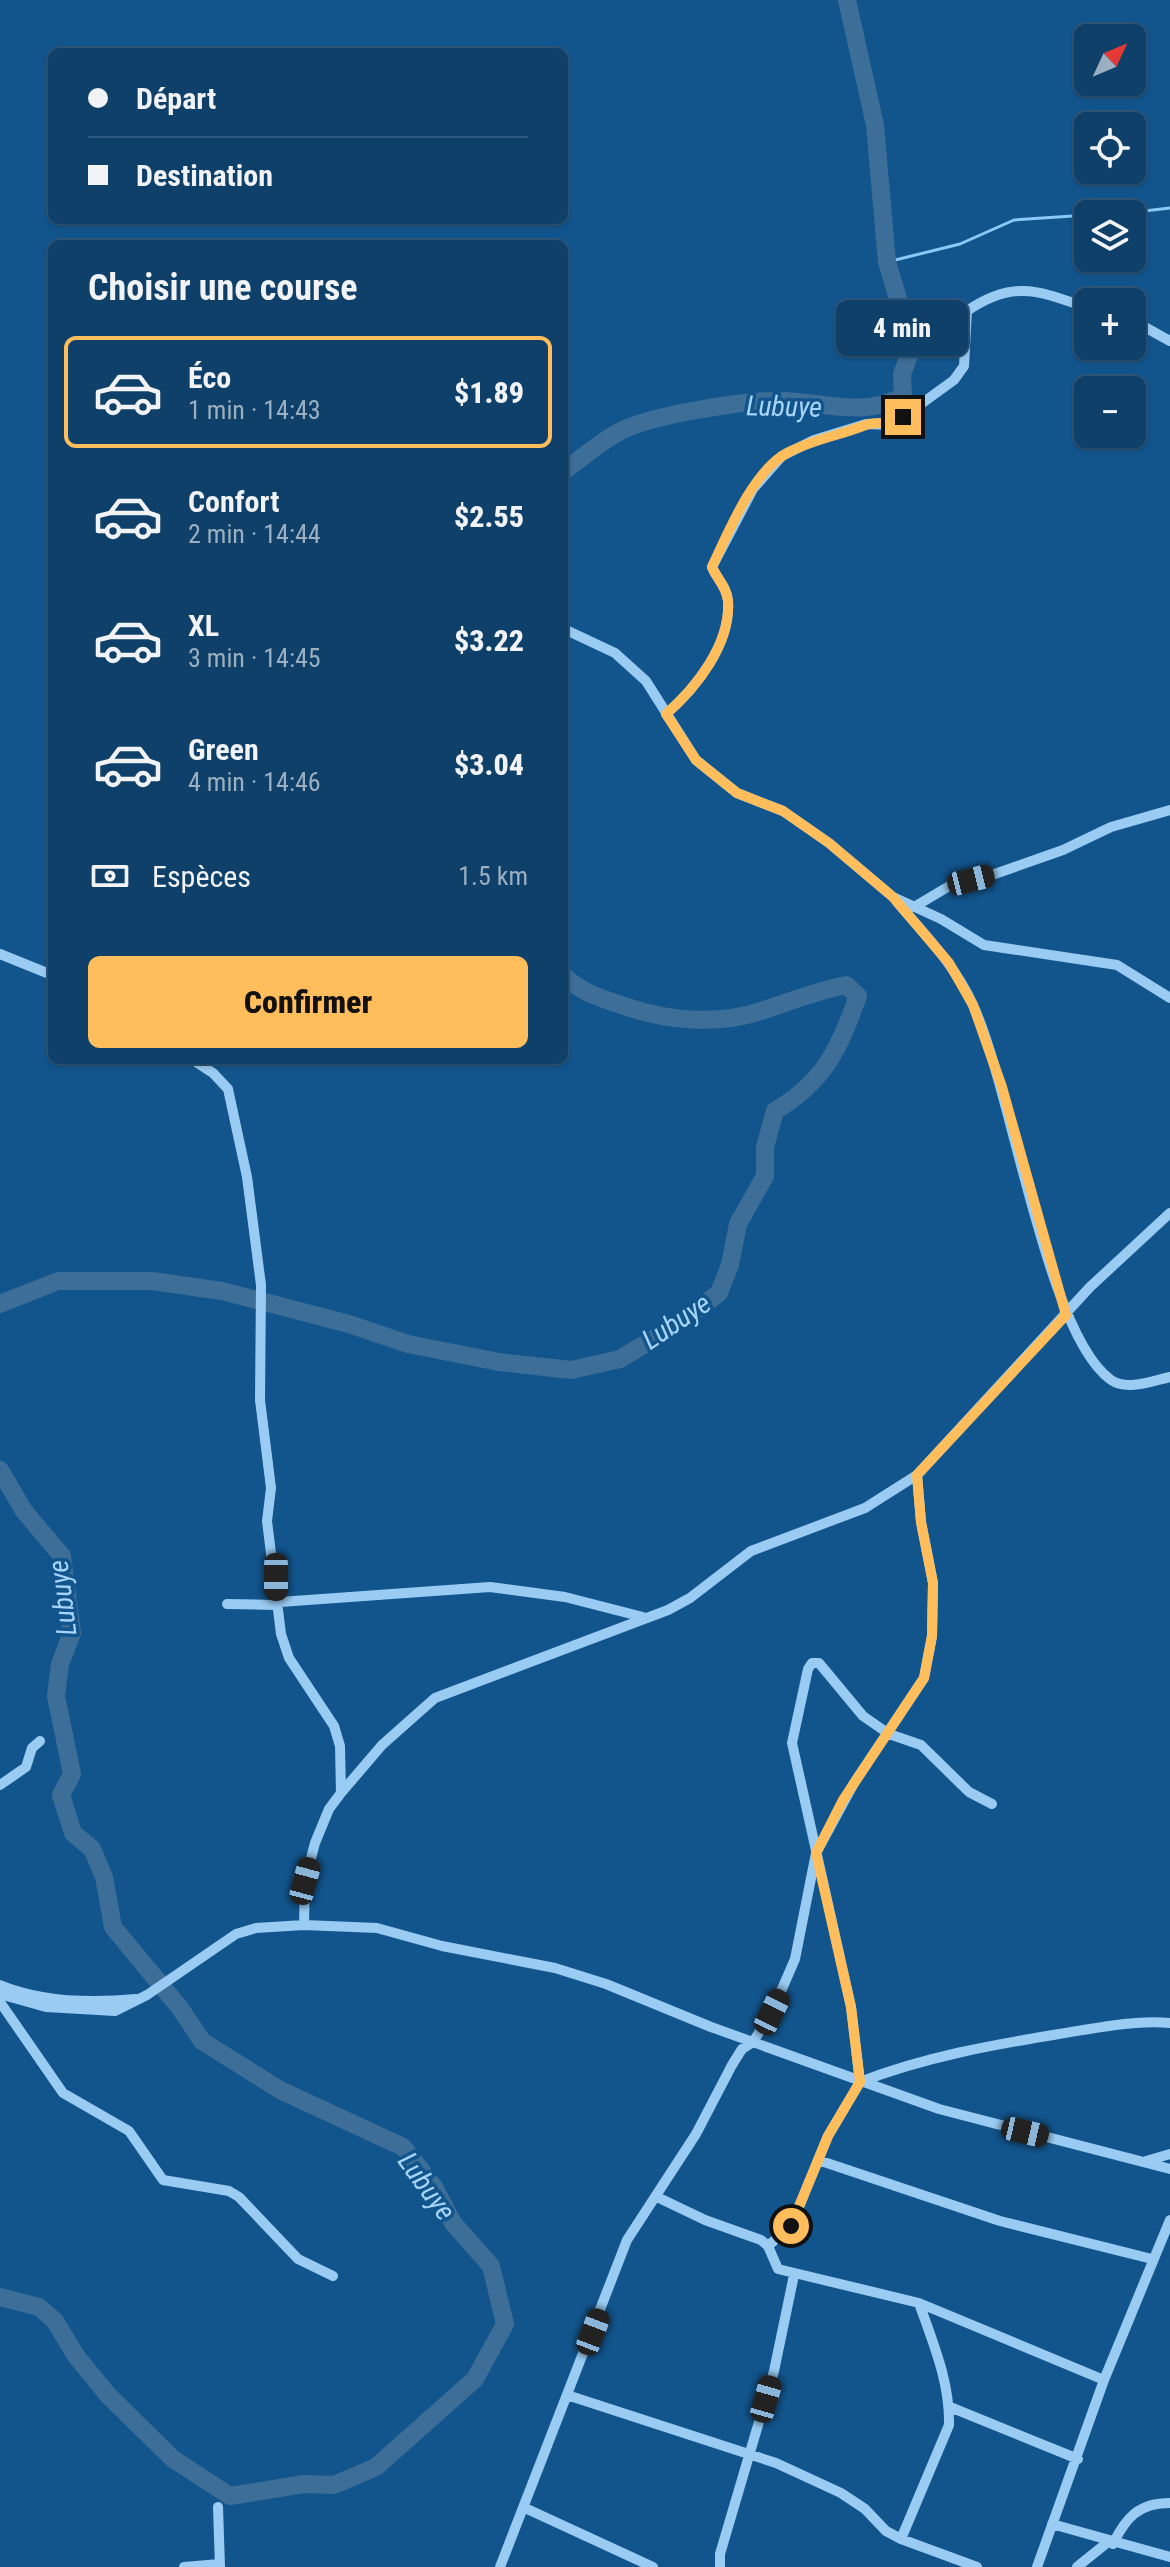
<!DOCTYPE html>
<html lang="fr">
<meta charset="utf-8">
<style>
body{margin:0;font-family:"Roboto Condensed",sans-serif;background:#1c4b72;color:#f1f3f6;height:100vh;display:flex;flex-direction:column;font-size:30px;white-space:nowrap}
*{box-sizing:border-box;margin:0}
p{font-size:26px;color:#9bafc1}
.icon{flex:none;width:44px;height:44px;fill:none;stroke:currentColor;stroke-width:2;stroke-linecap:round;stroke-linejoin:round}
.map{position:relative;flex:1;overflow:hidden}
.sheet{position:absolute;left:48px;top:240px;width:520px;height:824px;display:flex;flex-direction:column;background:#0e406a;border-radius:12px;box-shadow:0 2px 6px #0004,0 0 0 2px #2e597e}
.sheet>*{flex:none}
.hud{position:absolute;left:48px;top:48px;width:520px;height:176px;border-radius:12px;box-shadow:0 2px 6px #0004,0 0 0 2px #2e597e;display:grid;align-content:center;height:176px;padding:0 40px;background:#0e406a}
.needle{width:52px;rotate:46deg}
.buttons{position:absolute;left:1074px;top:24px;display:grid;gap:16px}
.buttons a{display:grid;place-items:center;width:72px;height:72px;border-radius:12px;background:#0e406a;box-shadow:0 2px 6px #0004,0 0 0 2px #2e597e;font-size:40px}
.end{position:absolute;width:36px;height:36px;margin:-18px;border:10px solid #ffbe5b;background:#111;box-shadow:0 0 0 4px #111}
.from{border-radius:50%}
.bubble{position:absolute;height:56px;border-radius:12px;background:#0e406a;box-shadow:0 2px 6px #0004,0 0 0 2px #2e597e;font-size:26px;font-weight:800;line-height:56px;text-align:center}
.car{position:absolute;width:24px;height:48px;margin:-24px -12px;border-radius:10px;box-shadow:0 0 6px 2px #0007;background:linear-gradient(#222 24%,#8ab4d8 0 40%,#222 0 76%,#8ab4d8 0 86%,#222 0)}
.hud b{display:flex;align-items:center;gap:28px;height:76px;font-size:30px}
.hud b+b{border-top:2px solid #2e597e}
.hud i{width:20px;height:20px;background:#f1f3f6}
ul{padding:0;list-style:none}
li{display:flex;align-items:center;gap:24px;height:112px;margin:0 16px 12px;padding:0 24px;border:4px solid transparent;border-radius:12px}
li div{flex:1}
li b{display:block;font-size:30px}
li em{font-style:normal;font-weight:800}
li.on{border-color:#ffbe5b}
li>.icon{width:72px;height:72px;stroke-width:1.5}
h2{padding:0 40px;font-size:36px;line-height:96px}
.pay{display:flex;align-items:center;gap:20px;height:88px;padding:0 40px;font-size:30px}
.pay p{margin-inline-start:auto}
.primary-button{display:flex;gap:16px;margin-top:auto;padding:16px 40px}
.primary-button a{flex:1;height:92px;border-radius:12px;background:#ffbe5b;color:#111;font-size:32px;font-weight:800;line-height:92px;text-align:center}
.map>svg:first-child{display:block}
</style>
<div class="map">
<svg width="1170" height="2567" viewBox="0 0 1170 2567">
<rect width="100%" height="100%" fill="#12558d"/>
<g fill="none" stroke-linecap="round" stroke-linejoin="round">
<!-- stream -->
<path stroke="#8cc8f5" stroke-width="3" d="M1118,214L1170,208
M887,262L960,244L1014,220L1088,215"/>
<!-- river -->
<path stroke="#3d6e97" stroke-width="18" d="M564,471C582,458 600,442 619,432C649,415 747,400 782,401C824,402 864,418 903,396L902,374L910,353L905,322L887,262L875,125L847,0
M0,1304L58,1281H152L222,1291L349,1324L408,1344L499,1362L571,1370L620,1359L675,1326L719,1293L730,1265L738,1224L765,1176V1147L775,1111C825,1081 839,1049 858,996L846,985C816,991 792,1001 764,1010C718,1026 668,1021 624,1006C601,998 582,993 564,976
M0,1470L24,1511L62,1556L72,1633L60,1664L56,1696L72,1774L61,1795L73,1833L92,1849L104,1877L113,1927L180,2008L202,2041L280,2090L403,2147L434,2187L453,2223L491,2266L505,2324L475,2379L376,2467L334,2485L304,2484L230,2496L173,2459L108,2395L76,2356L55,2321L39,2307L0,2297"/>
<!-- minor -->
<path stroke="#9acbf2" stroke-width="10" d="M1132,320L1170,341
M564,629L615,653L646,681L696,760L737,793L783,811L829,843L893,897L941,919L984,945L1117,965L1170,998
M666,714C696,688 731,644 728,601C727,587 717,579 712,567L753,489L782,456L814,440L866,424L892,425L954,380L964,366L967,311C1014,279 1039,291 1088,308
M897,902C925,935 955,965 973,1005C1012,1089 1046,1334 1111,1380C1127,1391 1152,1381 1170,1377
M914,907L951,885L992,875L1063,850L1111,827L1170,810
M0,954L52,975
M193,1060L213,1073L228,1089L247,1177L261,1285L260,1400L271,1488L267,1521L281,1634L289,1658L334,1726L340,1746L341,1793L329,1809L315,1843L305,1881L304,1925
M227,1604L275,1605L280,1602L490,1587L565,1597L643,1617
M0,1785L26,1767L32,1748L40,1741
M341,1793L382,1745L435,1698L668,1610L690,1598L751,1551L865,1508L917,1475L1090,1287L1170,1213
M992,1804L969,1792L921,1745L889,1734L863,1716L819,1663H812L808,1669L792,1743L851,2007L860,2082C924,2057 992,2045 1059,2034C1097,2028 1132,2020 1170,2023
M0,1985C41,2002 92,2003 136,1999
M0,1994L46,2007L115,2011L147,1995L236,1934L256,1928L304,1925L377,1928L442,1946L555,1968L606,1984L711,2027L939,2109L1170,2169
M0,2002L63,2093L129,2131L163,2180L229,2191L239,2197L298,2259L333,2276
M818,2160L1000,2221L1152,2259
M1146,2161L1170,2154
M657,2197L705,2220L761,2240L768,2246L778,2269L919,2303L1104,2380
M768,2246L791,2226L828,2136L860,2082
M567,2395L776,2463L841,2493L865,2509L886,2531L901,2539L977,2567
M950,2407L1078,2459
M218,2507L220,2567
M525,2508L653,2567
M1052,2524L1170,2557
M901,2539L949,2425C950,2382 933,2343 919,2303
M1113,2544C1126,2517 1139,2503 1170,2503
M184,2567L220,2564
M500,2567L627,2240L696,2134L732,2065L742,2049L753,2042L772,2012L795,1959L816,1853L854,1783L924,1678L932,1636L933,1583L921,1522L917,1475
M720,2567V2554L774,2371L794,2275
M1037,2567L1104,2380L1170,2220
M1077,2567L1108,2542"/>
</g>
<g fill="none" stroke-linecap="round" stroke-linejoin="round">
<!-- route -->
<path stroke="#ffbe5b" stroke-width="10" d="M791,2226L828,2136L860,2082L851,2007L816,1853L843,1800L924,1678L932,1636L933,1583L921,1522L917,1475L1066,1315L1002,1087L973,1005L949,963L893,897L829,843L783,811L737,793L696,760L666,714C696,688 731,644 728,601C727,587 717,579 712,567C728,533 753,471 787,453C811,440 837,436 863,426C878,419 889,428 903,417"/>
</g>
<g text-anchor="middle" stroke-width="7" stroke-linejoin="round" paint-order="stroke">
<!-- water labels -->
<g font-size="28" font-style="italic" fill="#a6d5f9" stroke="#12558d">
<text transform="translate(784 406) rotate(1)" y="10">Lubuye</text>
<text transform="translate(676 1321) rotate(-34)" y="10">Lubuye</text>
<text transform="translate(62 1598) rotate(-97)" y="10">Lubuye</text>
<text transform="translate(427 2186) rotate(54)" y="10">Lubuye</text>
</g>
</g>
</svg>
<div class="buttons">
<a><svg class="needle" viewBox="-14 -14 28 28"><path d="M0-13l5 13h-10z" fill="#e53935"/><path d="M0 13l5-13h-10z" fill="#9bafc1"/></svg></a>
<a><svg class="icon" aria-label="locate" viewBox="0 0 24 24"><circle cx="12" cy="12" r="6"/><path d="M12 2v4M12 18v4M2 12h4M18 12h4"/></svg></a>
<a><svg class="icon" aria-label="layers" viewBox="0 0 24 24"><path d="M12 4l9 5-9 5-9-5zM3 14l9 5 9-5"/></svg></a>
<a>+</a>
<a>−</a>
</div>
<i class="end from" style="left:791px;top:2226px"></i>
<i class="end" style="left:903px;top:417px"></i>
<div class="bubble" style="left:836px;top:300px;width:132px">4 min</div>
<i class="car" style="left:971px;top:880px;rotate:76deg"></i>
<i class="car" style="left:276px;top:1577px;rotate:180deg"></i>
<i class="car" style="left:305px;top:1881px;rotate:15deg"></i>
<i class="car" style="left:772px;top:2012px;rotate:26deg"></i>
<i class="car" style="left:1025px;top:2132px;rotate:103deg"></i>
<i class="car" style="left:593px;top:2332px;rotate:21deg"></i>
<i class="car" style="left:766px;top:2399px;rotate:16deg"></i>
<div class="hud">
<b><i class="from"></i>Départ</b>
<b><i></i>Destination</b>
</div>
<section class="sheet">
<h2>Choisir une course</h2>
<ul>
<li class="on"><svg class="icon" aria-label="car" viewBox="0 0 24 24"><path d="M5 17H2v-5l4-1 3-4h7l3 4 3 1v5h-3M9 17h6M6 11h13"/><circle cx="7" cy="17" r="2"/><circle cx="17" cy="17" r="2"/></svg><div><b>Éco</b><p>1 min · 14:43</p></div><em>$1.89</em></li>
<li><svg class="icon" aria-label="car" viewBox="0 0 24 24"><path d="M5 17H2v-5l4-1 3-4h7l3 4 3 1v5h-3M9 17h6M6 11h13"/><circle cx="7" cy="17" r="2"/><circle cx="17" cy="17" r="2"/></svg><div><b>Confort</b><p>2 min · 14:44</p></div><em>$2.55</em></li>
<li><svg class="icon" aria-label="car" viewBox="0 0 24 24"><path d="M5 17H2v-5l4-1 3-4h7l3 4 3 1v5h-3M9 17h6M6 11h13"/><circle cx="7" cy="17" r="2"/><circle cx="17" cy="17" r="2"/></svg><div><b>XL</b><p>3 min · 14:45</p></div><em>$3.22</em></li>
<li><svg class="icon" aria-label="car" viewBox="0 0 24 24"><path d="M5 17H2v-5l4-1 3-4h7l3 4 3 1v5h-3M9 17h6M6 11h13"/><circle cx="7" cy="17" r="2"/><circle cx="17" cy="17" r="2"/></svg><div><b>Green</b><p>4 min · 14:46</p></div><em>$3.04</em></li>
</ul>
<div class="pay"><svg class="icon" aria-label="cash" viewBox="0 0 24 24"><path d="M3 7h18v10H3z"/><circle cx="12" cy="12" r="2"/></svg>Espèces<p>1.5 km</p></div>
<div class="primary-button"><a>Confirmer</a></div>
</section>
</div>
